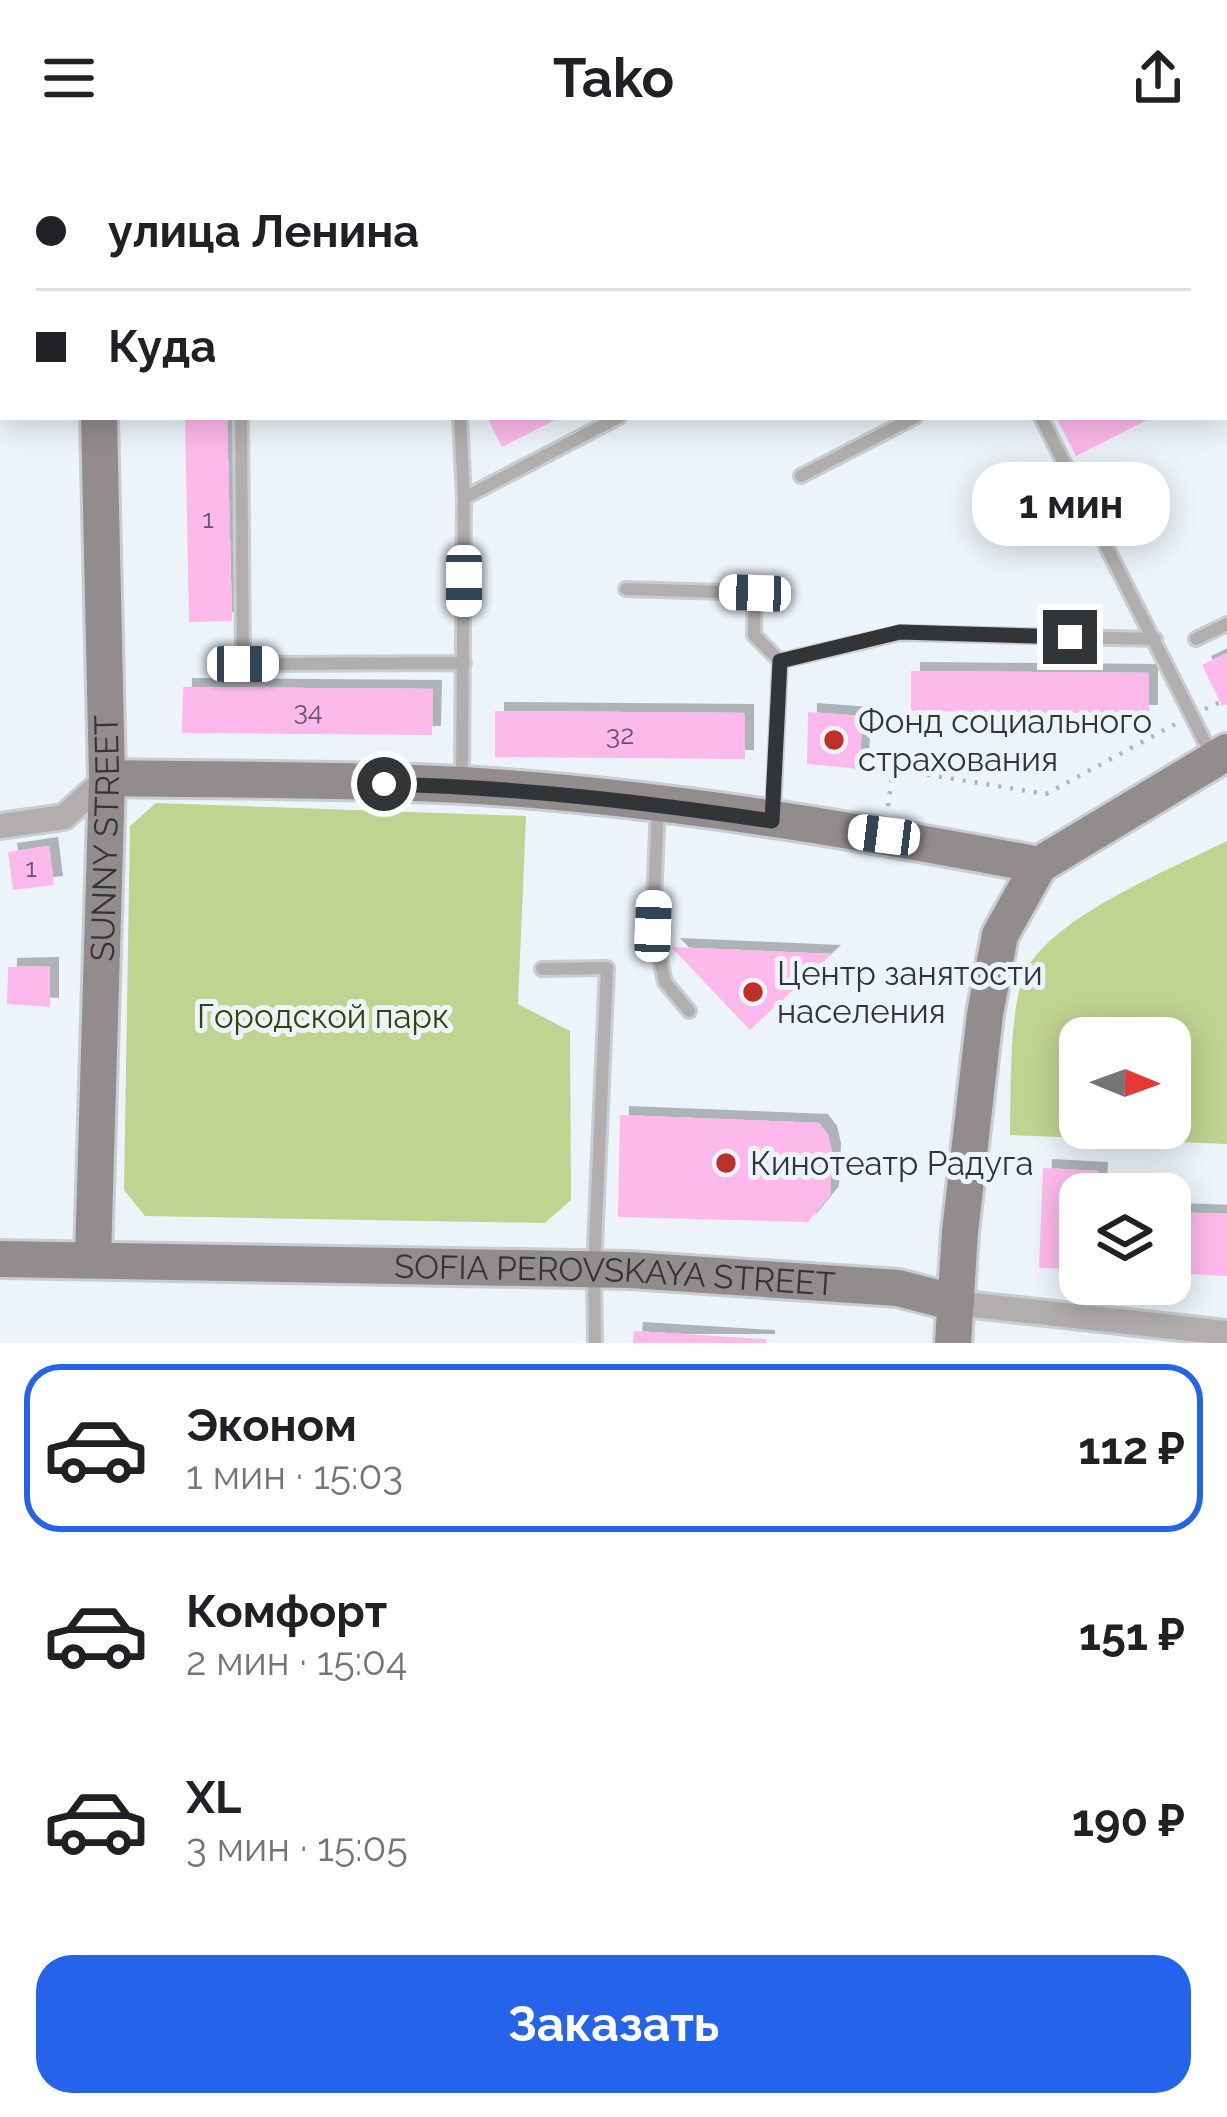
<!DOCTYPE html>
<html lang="ru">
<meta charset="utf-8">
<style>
body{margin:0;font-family:Raleway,sans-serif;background:#f6f6f6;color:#202124;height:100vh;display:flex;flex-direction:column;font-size:45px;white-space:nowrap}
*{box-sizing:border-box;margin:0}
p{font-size:39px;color:#757577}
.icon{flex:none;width:66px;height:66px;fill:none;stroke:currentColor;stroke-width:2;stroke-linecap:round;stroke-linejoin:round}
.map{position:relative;height:1187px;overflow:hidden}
.drawer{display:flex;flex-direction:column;background:#fff;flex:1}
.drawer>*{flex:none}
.hud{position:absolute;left:0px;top:0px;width:1227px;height:264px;box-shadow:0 6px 30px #0003;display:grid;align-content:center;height:264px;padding:0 36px;background:#fff}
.needle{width:78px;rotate:91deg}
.buttons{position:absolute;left:1059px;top:861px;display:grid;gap:24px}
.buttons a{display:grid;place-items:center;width:132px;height:132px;border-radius:24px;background:#fff;box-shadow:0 6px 30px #0003;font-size:60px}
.end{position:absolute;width:54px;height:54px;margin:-27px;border:15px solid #323538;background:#fff;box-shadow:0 0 0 6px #fff}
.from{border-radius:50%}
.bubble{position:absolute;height:84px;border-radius:36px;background:#fff;box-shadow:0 6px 30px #0003;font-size:39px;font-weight:700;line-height:84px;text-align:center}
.car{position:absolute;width:36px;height:72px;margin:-36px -18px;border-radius:15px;box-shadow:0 0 9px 3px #0007;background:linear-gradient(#fff 24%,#345 0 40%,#fff 0 76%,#345 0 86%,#fff 0)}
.hud b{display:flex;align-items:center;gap:42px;height:114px;font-size:45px}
.hud b+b{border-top:3px solid #e0e0e0}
.hud i{width:30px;height:30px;background:#202124}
ul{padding:21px 0 0;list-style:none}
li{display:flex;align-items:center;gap:36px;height:168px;margin:0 24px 18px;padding:0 12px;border:6px solid transparent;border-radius:36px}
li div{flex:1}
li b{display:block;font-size:45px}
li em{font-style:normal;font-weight:700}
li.selected{border-color:#2563eb}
li>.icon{width:108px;height:108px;stroke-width:1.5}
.button{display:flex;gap:24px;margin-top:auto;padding:24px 36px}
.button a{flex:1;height:138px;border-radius:36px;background:#2563eb;color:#fff;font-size:48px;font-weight:700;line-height:138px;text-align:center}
header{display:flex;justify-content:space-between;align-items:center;height:156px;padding:0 36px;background:#fff;font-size:54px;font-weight:700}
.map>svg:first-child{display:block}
</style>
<header><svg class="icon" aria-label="menu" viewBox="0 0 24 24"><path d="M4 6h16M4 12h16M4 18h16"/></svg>Tako<svg class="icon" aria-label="share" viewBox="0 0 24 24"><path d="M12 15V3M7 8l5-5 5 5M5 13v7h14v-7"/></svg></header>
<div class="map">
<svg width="1227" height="1187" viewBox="0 0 1227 1187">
<defs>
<filter id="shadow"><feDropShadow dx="9" dy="-9" stdDeviation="0" flood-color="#0004"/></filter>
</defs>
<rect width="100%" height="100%" fill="#ecf4fa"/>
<!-- education -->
<path fill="#f0e8d2" d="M224,0H769L224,3Z"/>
<!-- green -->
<path fill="#c0d390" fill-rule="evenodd" d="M156,647L526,660L518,848L570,875L571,1044L545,1067L145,1060L124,1034L130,670Z
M1227,685V988L1010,979C1011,937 1009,860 1023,822C1043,764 1173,712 1227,685ZM1080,882H1170V972H1080Z"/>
<!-- building -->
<path fill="#fdb9eb" filter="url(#shadow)" d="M185,261H227L232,465L189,466Z
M487,261H561L502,291Z
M1056,261H1153L1076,300Z
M1227,497V548L1222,550L1202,509Z
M911,515L1149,517V558L911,555Z
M183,531L433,533L432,579L182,577Z
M495,555L745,557V603L495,601Z
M808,556L862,560L860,613L807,608Z
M49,690L54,729L13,734L8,696Z
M671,791L832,798L750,874Z
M50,810V851L7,848L8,811Z
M620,959L819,967L828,979L832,996L830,1039L808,1066L618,1061Z
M1043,1012L1099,1015L1098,1038H1080V1113L1039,1112Z
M1170,1056L1227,1058V1120L1170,1117Z
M634,1175L766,1183V1187H633Z"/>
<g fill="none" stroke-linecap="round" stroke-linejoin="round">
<!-- lane casing -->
<g stroke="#c7ced3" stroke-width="18">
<path id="lane" d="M1224,135L1227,134
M241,261L243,508L464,507
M460,261L464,342L462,622
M1041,261L1213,602
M801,320L915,261
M464,342L619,261
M626,433L755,437L754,479L780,505
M1196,483L1227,468
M658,649L653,769L665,826L689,855
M773,658L780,505L900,477L1155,483
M542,813L607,812L594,1113L595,1187"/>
</g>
<!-- street casing -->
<g stroke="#c7ced3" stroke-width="30">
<path id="street" d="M0,99L3,101
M0,180H3
M0,670L64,661L107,622
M956,1147L1227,1177"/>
</g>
<!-- secondary casing -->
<g stroke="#c7ced3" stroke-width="42">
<g id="secondary">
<path d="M95,0V3"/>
<path d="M107,622C225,624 344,623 462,629C655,640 849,673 1039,709L1227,596"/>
<path id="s1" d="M93,1102L107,622L99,261"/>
<path id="s2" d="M0,1103L630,1114L898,1132L956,1147"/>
<path d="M953,1187L960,1076L985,858L1000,779L1039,709"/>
</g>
</g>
<!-- path -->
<path stroke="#aeb4b9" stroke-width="4.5" stroke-dasharray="3 9" stroke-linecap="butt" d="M1205,553L1227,543
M888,650L893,613L1046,638L1179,566"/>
<!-- lane -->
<use href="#lane" stroke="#b2aeae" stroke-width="12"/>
<!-- street -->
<use href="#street" stroke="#b2aeae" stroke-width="24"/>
<!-- secondary -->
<use href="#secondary" stroke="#938c8d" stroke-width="36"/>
</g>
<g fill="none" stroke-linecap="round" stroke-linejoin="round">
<!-- route -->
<path stroke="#323538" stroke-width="15" d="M384,628C515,631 643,646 772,665L780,505L900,476L1070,481"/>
</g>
<!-- markers -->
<g fill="#bd2f2b" stroke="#ecf4fa" stroke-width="4.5">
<circle cx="834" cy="584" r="12"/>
<circle cx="753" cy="836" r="12"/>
<circle cx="726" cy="1007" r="12"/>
</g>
<g text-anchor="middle" stroke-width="10" stroke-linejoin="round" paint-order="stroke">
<!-- number labels -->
<g font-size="27" fill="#655665">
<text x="208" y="372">1</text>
<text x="308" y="564">34</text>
<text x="620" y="588">32</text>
<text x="31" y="721">1</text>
</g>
<!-- poi labels -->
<g font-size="33" fill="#323538" stroke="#ecf4fa" text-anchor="start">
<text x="858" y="577">Фонд социального<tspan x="858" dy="38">страхования</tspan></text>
<text x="777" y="829">Центр занятости<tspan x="777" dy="38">населения</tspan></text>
<text x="750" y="1019">Кинотеатр Радуга</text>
</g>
<!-- street labels -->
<g font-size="33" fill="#323538" stroke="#ecf4fa">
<text dy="12" stroke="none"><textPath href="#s1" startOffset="420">SUNNY STREET</textPath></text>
<text dy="12" stroke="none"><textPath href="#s2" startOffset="615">SOFIA PEROVSKAYA STREET</textPath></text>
</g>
<!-- park labels -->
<g font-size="33" fill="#364209" stroke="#ecf4fa">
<text x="323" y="872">Городской парк</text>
</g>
</g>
</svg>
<div class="buttons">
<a><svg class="needle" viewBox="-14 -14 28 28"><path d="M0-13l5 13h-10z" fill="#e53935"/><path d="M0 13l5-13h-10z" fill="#757577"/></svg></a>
<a><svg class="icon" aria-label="layers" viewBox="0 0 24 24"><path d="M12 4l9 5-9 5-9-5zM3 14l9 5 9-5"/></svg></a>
</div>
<i class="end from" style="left:384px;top:628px"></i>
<i class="end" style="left:1070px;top:481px"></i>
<div class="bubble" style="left:972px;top:306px;width:198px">1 мин</div>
<i class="car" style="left:464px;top:425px;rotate:180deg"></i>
<i class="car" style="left:755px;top:437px;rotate:272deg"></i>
<i class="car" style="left:243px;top:508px;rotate:90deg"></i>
<i class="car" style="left:884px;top:679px;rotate:277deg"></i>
<i class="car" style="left:653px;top:770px;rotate:2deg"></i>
<div class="hud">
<b><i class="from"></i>улица Ленина</b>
<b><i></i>Куда</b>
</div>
</div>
<section class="drawer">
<ul>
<li class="selected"><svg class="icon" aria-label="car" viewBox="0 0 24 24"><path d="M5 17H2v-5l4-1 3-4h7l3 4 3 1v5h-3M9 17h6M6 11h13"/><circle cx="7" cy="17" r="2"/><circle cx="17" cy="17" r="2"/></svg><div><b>Эконом</b><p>1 мин · 15:03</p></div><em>112 ₽</em></li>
<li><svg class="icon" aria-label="car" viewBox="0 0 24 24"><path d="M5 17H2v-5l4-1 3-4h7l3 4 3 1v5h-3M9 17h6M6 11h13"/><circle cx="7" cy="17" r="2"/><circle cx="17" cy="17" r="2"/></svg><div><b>Комфорт</b><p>2 мин · 15:04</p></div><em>151 ₽</em></li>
<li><svg class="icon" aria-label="car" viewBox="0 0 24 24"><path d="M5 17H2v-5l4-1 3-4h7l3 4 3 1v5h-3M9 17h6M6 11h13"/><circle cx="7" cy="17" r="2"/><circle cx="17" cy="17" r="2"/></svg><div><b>XL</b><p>3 мин · 15:05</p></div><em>190 ₽</em></li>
</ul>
<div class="button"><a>Заказать</a></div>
</section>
